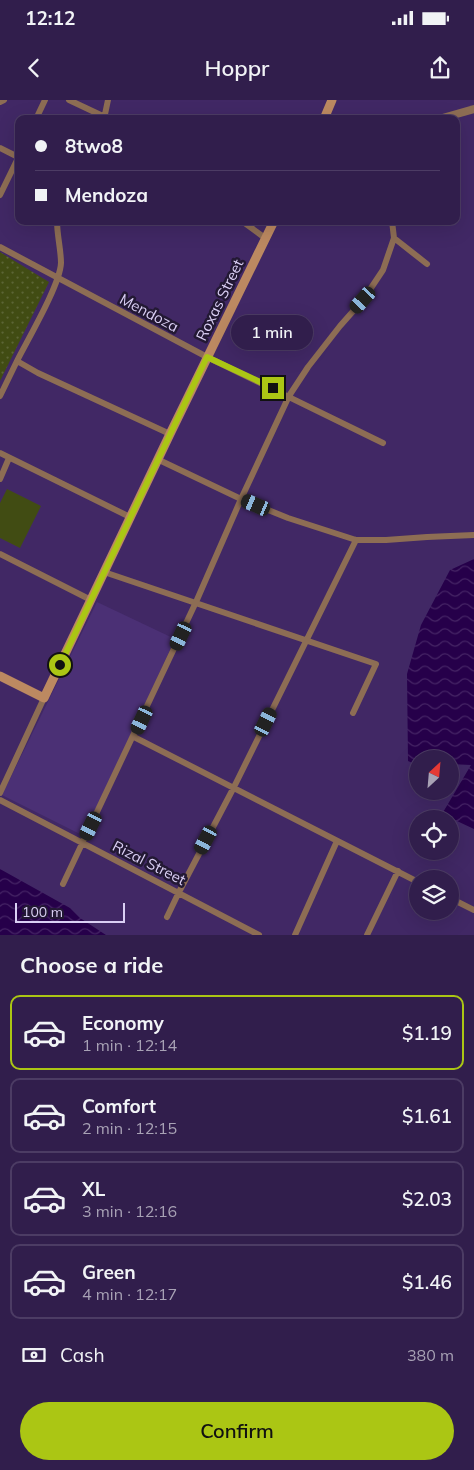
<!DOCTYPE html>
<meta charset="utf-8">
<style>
body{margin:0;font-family:Mulish,sans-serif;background:#392753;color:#f1f3f6;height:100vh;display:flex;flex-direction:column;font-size:19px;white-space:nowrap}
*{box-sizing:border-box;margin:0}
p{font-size:16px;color:#a8a2b5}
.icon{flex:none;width:28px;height:28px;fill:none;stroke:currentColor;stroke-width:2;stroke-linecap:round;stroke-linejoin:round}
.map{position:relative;height:835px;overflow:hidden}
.drawer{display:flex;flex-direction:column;background:#311e4c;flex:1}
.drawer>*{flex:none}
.hud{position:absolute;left:15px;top:15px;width:445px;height:110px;border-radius:10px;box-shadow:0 5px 20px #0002,0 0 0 1px #4c3c64;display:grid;align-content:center;height:110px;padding:0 20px;background:#311e4c}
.needle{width:32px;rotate:26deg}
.buttons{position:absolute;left:409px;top:650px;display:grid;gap:10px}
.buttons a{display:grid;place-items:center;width:50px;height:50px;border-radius:50%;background:#311e4c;box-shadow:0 5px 20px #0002,0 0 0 1px #4c3c64;font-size:25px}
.scale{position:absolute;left:15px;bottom:12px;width:110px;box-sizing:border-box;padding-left:5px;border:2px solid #dacff4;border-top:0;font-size:14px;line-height:18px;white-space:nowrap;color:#dacff4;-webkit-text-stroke:4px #231934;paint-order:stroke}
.end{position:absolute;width:22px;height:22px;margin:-11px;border:6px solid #abc614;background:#111;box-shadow:0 0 0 2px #111}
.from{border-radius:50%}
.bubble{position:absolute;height:35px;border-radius:18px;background:#311e4c;box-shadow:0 5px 20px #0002,0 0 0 1px #4c3c64;font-size:16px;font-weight:600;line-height:35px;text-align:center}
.car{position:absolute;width:15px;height:30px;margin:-15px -8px;border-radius:6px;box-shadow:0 0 4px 1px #0007;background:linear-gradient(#222 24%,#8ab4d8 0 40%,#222 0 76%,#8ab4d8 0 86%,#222 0)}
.hud b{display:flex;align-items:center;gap:18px;height:48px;font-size:19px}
.hud b+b{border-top:1px solid #4c3c64}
.hud i{width:12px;height:12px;background:#f1f3f6}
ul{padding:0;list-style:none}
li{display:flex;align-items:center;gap:15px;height:75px;margin:0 10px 8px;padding:0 10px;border:2px solid #4c3c64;border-radius:10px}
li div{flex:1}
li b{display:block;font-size:19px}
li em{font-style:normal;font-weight:600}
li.selected{border-color:#abc614}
li>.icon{width:45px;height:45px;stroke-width:1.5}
h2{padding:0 20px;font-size:22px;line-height:60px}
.pay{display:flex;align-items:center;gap:12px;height:55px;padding:0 20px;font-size:19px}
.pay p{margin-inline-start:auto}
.button{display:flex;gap:10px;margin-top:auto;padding:10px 20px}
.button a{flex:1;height:58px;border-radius:30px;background:#abc614;color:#111;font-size:20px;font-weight:600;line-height:58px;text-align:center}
.status{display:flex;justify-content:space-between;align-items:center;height:35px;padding:0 25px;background:#311e4c;direction:ltr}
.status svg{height:14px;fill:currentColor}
header{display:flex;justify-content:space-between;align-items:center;height:65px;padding:0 20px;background:#311e4c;font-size:22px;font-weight:600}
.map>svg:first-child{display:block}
</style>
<div class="status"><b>12:12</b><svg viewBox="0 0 49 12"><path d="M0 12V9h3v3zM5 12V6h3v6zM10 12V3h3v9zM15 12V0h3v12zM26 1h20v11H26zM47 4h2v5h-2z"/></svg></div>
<header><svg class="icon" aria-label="back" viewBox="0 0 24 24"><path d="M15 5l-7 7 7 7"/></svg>Hoppr<svg class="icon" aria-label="share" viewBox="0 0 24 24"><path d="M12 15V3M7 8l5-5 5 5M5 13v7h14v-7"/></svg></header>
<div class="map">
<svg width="474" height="835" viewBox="0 0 474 835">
<defs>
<pattern id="park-dots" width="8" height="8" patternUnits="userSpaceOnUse" patternTransform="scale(1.25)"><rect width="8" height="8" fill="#414c13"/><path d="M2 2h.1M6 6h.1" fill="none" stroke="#5c6536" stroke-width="1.8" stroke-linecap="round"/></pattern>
<pattern id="water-waves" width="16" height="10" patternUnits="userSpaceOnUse" patternTransform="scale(1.25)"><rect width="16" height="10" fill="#26004a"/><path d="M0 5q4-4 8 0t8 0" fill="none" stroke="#452465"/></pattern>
</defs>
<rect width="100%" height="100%" fill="#412865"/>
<!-- built -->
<path fill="#4b3075" d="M97,502L175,539L84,736L2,695Z"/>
<!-- park -->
<path fill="url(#park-dots)" d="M0,152L49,182L0,281Z"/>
<!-- garden -->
<path fill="#414c13" d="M7,389L41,406L20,448L0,438V403Z"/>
<!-- water -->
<path fill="url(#water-waves)" d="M474,459V729L442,714L471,665L450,664V659H418L417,665L408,661L407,574L421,525L450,470Z
M0,769L70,808L80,818L106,835H0Z"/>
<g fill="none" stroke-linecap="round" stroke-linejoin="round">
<!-- minor -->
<path stroke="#8d6d54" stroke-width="6" d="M69,0L105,17
M0,2L4,0
M36,19L45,0
M104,19L108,0
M0,48L18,57
M0,95L19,56
M242,121L265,138
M394,138L427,164
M0,147L207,257L383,343
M17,261C28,239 60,185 61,163C61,150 57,135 57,121
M0,296L17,261L38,273L170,334
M0,353L130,417
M157,359L241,399L288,418L356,440H386L427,437L474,435
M0,379L9,358
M0,454L91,500
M104,472L376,564L353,613
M134,637L418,782
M0,693L44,598
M0,700L259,835
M63,784L196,502L241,399L289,296L308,267L340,226L363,200L383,170L394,138L392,121
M450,798L474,810
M167,817L179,792L234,687L356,440
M295,835L337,741
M367,835L398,771"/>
<!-- tertiary -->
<path stroke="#8d6d54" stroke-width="8" d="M439,19L474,9"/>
<!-- secondary -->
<path stroke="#bc8961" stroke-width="9" d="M324,19L332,0
M0,576L44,598L170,334L274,121"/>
</g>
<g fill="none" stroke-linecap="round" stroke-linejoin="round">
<!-- route -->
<path stroke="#abc614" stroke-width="6" d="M60,565L207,257L273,288"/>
</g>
<g text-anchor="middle" stroke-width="5" stroke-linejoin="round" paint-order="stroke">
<!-- street labels -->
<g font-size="15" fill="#dacff4" stroke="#231934">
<text transform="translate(220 200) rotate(-64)" y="5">Roxas Street</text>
<text transform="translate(149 213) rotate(28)" y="5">Mendoza</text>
<text transform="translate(149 763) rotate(27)" y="5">Rizal Street</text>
</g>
</g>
</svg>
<div class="buttons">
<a><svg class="needle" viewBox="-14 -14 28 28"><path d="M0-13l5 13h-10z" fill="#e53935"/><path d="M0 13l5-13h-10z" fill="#a8a2b5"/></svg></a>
<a><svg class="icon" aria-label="locate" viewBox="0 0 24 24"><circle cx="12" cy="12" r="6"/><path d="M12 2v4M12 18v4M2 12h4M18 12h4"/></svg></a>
<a><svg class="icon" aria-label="layers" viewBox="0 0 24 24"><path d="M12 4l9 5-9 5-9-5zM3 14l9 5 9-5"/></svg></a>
</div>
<div class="scale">100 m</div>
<i class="end from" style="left:60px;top:565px"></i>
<i class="end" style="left:273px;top:288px"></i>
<div class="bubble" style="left:231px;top:215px;width:82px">1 min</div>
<i class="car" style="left:363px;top:200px;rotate:222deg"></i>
<i class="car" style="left:256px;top:405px;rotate:293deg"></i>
<i class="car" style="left:181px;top:536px;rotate:205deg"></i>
<i class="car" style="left:142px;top:620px;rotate:205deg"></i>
<i class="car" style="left:266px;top:622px;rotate:26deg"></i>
<i class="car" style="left:91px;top:726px;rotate:206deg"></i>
<i class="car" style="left:206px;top:740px;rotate:208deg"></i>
<div class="hud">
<b><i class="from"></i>8two8</b>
<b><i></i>Mendoza</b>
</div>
</div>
<section class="drawer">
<h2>Choose a ride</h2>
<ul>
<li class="selected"><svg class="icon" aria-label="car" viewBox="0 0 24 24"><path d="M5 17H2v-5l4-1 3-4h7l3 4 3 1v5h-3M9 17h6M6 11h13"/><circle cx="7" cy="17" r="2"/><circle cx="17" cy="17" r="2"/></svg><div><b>Economy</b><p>1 min · 12:14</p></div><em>$1.19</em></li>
<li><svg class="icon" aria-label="car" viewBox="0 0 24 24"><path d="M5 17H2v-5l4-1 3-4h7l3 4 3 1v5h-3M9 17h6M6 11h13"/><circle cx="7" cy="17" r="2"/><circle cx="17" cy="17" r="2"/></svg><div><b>Comfort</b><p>2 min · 12:15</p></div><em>$1.61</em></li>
<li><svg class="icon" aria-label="car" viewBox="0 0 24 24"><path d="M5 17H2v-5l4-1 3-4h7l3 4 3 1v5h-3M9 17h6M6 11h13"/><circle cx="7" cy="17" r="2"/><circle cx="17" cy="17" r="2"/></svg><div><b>XL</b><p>3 min · 12:16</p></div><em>$2.03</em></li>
<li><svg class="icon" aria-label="car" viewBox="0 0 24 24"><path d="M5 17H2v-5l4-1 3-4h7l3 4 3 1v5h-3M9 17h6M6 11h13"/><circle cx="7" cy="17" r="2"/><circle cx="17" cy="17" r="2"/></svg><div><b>Green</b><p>4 min · 12:17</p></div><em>$1.46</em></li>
</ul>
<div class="pay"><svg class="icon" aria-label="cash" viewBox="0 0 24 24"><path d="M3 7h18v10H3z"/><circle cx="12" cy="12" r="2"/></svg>Cash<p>380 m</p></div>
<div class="button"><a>Confirm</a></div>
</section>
